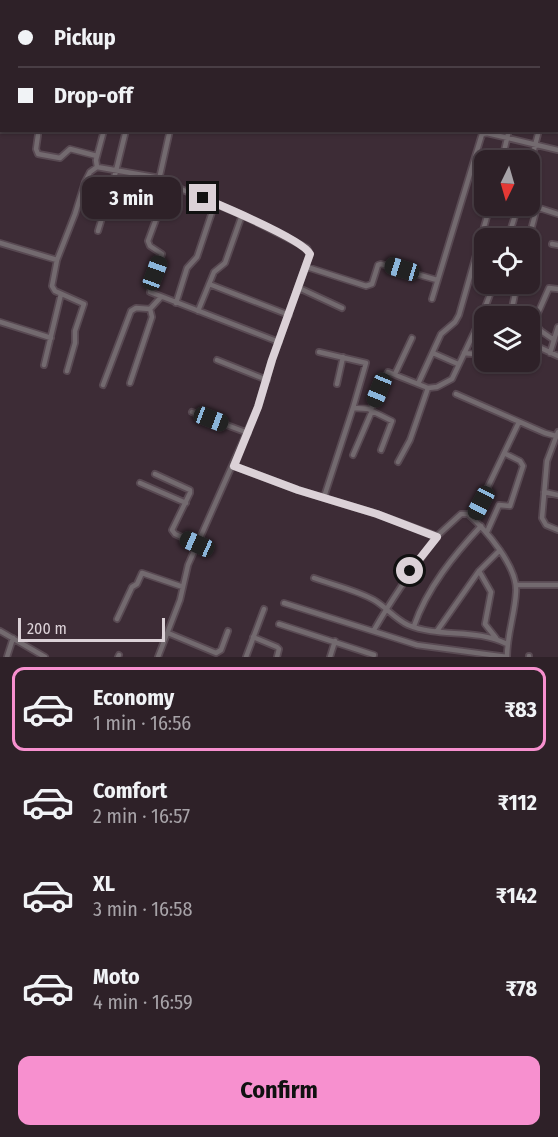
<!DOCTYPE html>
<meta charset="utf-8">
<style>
body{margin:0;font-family:"Fira Sans Condensed",sans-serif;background:#362930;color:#f1f3f6;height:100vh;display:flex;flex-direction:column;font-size:22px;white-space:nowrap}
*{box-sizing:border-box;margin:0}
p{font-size:20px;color:#a7a3a8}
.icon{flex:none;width:33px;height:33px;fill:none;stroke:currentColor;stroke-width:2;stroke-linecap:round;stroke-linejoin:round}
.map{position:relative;height:657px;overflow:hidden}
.side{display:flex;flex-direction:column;background:#2e2128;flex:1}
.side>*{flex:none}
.guide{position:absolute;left:0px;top:0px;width:558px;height:132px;box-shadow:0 2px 4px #0004,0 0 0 2px #493e45;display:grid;align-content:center;height:132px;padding:0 18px;background:#2e2128}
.needle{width:39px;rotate:185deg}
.tools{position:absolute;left:474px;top:150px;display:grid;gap:12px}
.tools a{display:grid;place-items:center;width:66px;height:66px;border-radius:12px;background:#2e2128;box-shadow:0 2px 4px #0004,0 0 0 2px #493e45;font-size:30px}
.scale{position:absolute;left:18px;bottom:15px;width:147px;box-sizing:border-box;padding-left:6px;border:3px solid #dbd1d7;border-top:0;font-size:16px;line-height:21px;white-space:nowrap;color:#dbd1d7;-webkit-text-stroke:4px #3d2c36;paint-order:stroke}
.end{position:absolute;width:27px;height:27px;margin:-14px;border:8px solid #dbd1d7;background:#111;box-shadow:0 0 0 3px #111}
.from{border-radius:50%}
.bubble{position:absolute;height:42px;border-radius:12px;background:#2e2128;box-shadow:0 2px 4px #0004,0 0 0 2px #493e45;font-size:20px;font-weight:700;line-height:42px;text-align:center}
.car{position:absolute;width:18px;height:36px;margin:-18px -9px;border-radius:8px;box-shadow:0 0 4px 2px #0007;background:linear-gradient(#222 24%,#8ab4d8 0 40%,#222 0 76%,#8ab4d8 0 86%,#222 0)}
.guide b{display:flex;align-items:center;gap:21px;height:57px;font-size:22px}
.guide b+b{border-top:2px solid #493e45}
.guide i{width:15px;height:15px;background:#f1f3f6}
ul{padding:10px 0 0;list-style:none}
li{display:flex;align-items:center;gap:18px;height:84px;margin:0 12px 9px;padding:0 6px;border:3px solid transparent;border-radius:12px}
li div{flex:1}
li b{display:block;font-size:22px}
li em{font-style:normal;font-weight:700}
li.on{border-color:#f790cf}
li>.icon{width:54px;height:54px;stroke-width:1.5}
.primary-button{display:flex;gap:12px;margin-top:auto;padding:12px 18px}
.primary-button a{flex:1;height:69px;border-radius:12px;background:#f790cf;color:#111;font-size:24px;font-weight:700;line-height:69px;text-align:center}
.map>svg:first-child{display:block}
</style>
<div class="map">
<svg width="558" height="657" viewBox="0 0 558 657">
<rect width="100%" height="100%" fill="#3d2c36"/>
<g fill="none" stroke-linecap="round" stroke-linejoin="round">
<!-- minor casing -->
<g stroke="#594a53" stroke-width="8">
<path id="minor" d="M128,2L129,0
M154,2L155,0
M184,2L185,0
M214,2V0
M530,2L531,0
M556,56L558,51
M556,99L558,100
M556,122L558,123
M38,135L36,149L38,154L60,158L70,149L97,156
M502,160L509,130
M530,165L539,130
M97,167L96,160L104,130
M169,184L148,241L150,246L162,254L150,292L279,342
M530,205L558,214
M133,209L142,176
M98,231L116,171L126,130
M508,238L518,206
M529,238L537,207
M0,243L57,260
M552,244L558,245
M307,267L366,286L372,284L378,265L381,264L437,280
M209,284L289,315
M517,284L512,308L514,312L526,316
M299,288L342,308
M432,299L482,134L487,133L558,150
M176,303L187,268L197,257L215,203
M198,311L214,272L225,263L242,215
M530,318L541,331L554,340
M0,322L51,338
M534,322L549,288L558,289
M530,343L558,356
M319,352L366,363L353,408
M433,353L458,364
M464,353L475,354L484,352
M550,353L558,327
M217,360L267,380
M44,365L61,294
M67,371L75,343V331L84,304L55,291L52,286L57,260L75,214L85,182L90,172L97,167L160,178
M395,374L412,338
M130,383L152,317L150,309L161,297
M337,384L343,357
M418,384L441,334L455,322L459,315L490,206
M103,385L131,311L136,308L150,309
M456,394L545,433L556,436
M370,410L392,421L381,450
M192,412L248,433
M558,432L547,461L542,518L546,525L558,530
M353,455L372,411
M398,462L410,440L428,388
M234,466L298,490L377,514L437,536L461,514H468C486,530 518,567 516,592C515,614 507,634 507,657
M155,474L190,490V493L172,530L175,534L197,544
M140,483L186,503
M544,492L558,495
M324,497L353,408L371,409L388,372L428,388L437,387L452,379L481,318L494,284
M473,518L519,422
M487,532L499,505L510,506L523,466L520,461L504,453
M479,571L491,592L485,624L496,638
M314,578C333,585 356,590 374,600C386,607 395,619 408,625C439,638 476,628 507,644
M516,585H558
M284,603L417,645L507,657
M117,619L132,587L137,584L142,573L183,587
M279,624L374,655
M414,626C427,588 454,555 481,526
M374,630C393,597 414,567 437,536
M0,631L45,657
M437,631L479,571L500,550
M168,633L216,653L221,650L228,631
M253,637L277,647L279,649L277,657
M7,657L13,638
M118,657L119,655
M158,657L180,600L188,565L258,407L272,360L310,254L307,248L242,215L162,181L160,175L170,130
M246,657L264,609
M330,657L335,641
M529,657V656"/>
</g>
<!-- minor -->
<use href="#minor" stroke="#736a6f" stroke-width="4.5"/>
</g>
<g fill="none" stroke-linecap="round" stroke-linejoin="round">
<!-- route -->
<path stroke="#dbd1d7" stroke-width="8" d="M203,198C222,206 304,240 310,254L272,360L258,407L234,466L298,490L377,514L437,537L410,571"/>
</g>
</svg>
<div class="tools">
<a><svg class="needle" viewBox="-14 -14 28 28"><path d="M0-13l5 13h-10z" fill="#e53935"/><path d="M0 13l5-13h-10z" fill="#a7a3a8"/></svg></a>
<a><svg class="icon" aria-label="locate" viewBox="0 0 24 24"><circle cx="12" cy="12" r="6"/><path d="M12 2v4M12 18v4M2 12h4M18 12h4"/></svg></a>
<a><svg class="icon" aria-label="layers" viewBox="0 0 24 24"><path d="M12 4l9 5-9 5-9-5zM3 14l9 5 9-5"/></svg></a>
</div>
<div class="scale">200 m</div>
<i class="end from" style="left:410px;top:571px"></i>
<i class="end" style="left:203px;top:198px"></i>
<div class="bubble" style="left:82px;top:177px;width:99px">3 min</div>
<i class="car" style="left:402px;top:269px;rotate:287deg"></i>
<i class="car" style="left:155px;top:273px;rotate:20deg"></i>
<i class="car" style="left:379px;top:390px;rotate:202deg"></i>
<i class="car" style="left:211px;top:419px;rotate:111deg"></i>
<i class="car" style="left:481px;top:503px;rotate:208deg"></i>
<i class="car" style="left:197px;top:544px;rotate:294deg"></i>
<div class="guide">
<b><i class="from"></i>Pickup</b>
<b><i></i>Drop-off</b>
</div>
</div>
<section class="side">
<ul>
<li class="on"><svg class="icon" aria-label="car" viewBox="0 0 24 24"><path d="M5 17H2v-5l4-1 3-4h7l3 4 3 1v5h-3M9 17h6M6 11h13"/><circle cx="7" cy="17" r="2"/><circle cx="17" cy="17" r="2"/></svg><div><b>Economy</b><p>1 min · 16:56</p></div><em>₹83</em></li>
<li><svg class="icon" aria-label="car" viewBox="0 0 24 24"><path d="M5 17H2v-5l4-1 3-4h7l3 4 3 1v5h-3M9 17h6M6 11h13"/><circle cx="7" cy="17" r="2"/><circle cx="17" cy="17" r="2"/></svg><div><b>Comfort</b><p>2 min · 16:57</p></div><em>₹112</em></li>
<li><svg class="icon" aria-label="car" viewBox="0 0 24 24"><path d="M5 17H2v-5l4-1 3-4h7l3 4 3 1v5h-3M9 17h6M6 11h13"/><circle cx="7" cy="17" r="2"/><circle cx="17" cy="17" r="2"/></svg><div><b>XL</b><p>3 min · 16:58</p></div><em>₹142</em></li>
<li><svg class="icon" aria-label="car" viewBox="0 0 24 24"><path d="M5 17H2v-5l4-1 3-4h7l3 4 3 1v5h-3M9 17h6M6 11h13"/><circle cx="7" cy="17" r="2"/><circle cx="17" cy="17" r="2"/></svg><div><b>Moto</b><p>4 min · 16:59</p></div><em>₹78</em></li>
</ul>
<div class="primary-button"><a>Confirm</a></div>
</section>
